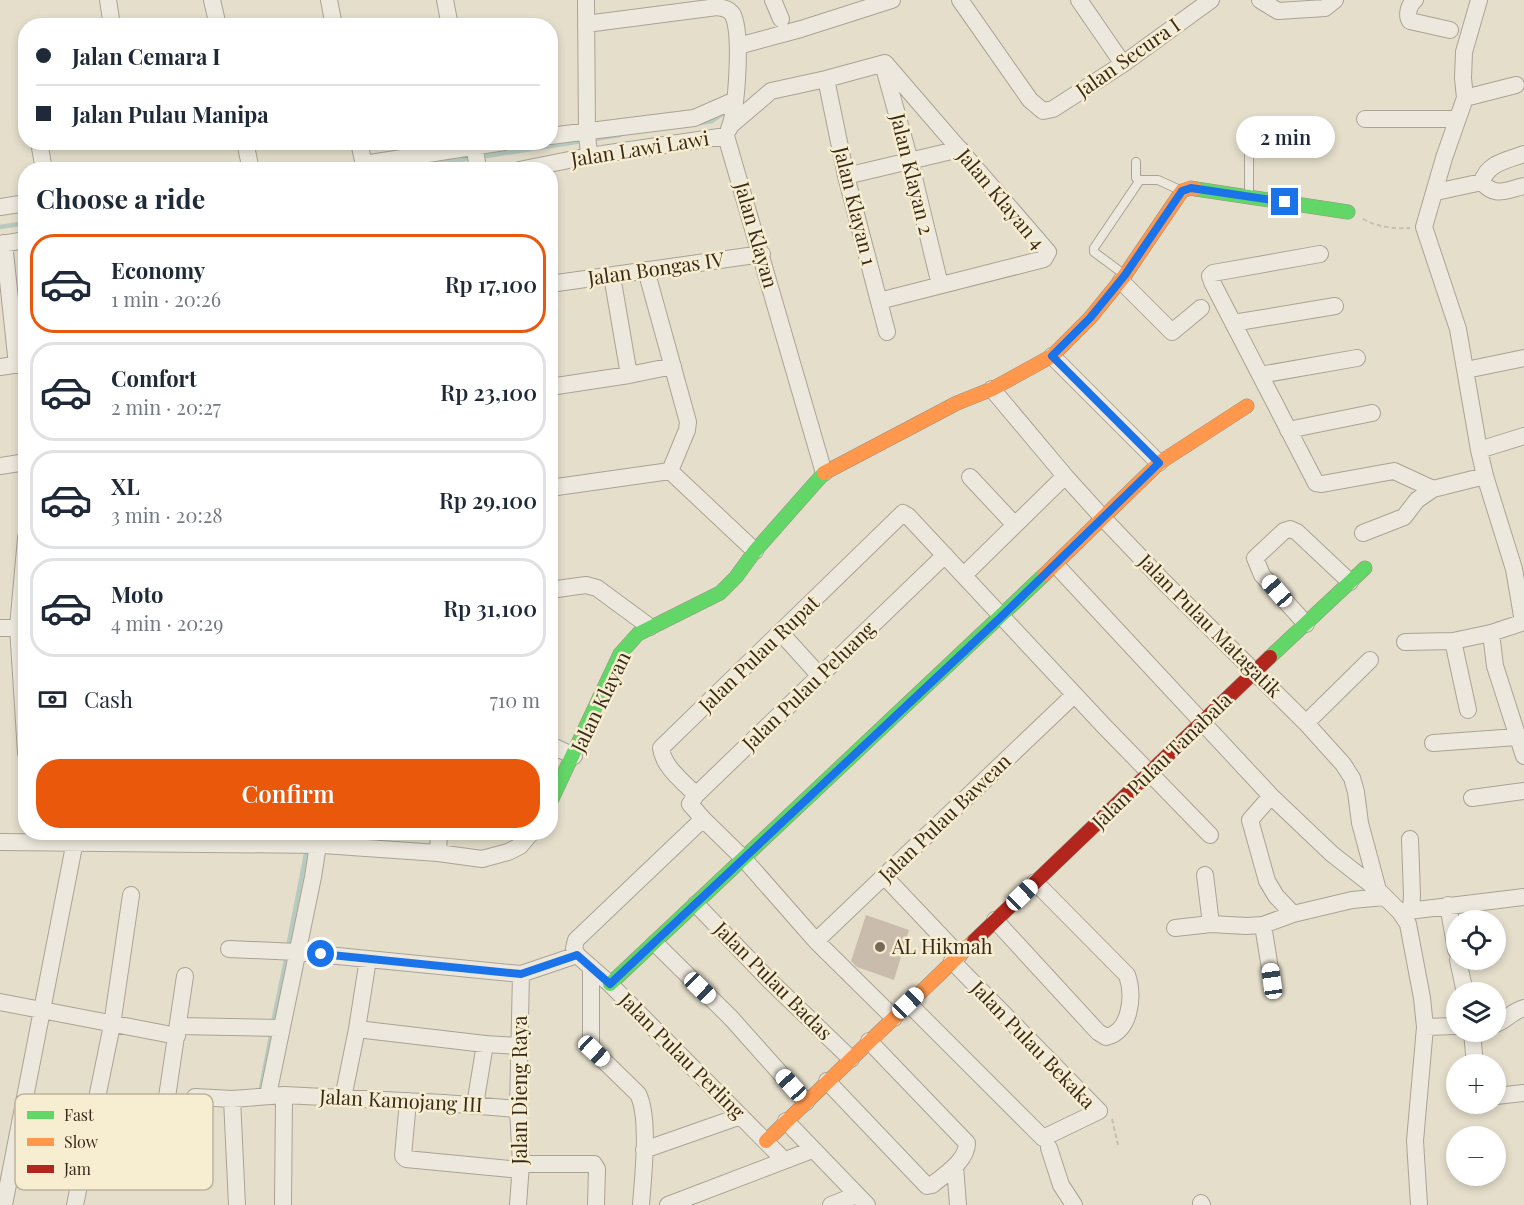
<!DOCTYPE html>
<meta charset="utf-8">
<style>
body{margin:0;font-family:"Playfair Display",serif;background:#f6f6f7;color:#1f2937;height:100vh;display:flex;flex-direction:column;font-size:22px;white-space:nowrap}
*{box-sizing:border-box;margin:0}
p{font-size:20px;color:#747a83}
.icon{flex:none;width:33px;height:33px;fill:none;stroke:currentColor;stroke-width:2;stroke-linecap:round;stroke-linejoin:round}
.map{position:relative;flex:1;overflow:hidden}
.side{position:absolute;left:18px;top:162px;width:540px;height:678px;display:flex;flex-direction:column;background:#fff;border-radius:24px;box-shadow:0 3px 9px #0003}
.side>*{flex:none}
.guide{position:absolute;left:18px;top:18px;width:540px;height:132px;border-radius:24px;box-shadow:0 3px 9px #0003;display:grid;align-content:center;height:132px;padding:0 18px;background:#fff}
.tools{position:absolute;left:1446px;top:910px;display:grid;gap:12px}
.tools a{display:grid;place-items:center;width:60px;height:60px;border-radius:50%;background:#fff;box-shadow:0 3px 9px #0003;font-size:30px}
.end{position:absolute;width:27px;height:27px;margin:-14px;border:8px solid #1a73e8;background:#fff;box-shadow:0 0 0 3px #fff}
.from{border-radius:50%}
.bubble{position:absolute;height:42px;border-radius:21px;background:#fff;box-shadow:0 3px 9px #0003;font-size:20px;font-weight:600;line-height:42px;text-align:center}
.car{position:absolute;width:18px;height:36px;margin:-18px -9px;border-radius:8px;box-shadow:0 0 4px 2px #0007;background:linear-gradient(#fff 24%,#345 0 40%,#fff 0 76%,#345 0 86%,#fff 0)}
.guide b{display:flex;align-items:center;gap:21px;height:57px;font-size:22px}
.guide b+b{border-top:2px solid #e0e1e3}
.guide i{width:15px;height:15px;background:#1f2937}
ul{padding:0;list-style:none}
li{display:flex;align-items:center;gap:18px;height:99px;margin:0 12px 9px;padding:0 6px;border:3px solid #e0e1e3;border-radius:24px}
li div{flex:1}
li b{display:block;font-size:22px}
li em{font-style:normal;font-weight:600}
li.current{border-color:#ea580c}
li>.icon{width:54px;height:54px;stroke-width:1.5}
h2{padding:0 18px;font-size:27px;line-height:72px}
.pay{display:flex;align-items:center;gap:15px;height:66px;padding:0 18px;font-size:22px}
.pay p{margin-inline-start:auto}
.cta{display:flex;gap:12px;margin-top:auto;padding:12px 18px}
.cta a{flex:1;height:69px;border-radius:24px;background:#ea580c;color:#fff;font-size:24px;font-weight:600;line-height:69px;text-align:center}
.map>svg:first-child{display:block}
</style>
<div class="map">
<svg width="1524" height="1205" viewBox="0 0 1524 1205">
<rect width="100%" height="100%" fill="#e5decb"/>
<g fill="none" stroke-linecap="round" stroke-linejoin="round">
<!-- stream -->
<path stroke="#b7cabf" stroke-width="4.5" d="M700,123L712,121L722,114
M480,157L620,135
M399,170L472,158
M0,227L26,223
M288,947L307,849
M273,1023L287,955
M261,1088L272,1031"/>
</g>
<!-- building -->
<path fill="#c9bcac" d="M866,915L909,930L894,980L857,967L851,961Z"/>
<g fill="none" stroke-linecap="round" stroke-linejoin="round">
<!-- lane casing -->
<g stroke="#aaa395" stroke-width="10">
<path id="lane" d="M1136,162V178L1140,180H1158L1182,191
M1249,197V144
M1125,275L1094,252V248L1140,180"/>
</g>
<!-- street casing -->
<g stroke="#aaa395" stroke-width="18">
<path id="street" d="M108,0L112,26
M212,0L218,26
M329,0L334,26
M445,0L450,26
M586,0L587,133L589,156
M773,0L781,19
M960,0L1030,100L1043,111L1053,109L1123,64L1211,0
M1079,0L1123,64
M1260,0L1278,11L1325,8L1335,0
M1415,0C1409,4 1406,15 1410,21L1450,30
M1479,0L1464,52L1463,78L1465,98L1444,158L1424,227L1458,329L1479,450L1485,476L1514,569L1523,622
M586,24L717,7C724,8 729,9 733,15C742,35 737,110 729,129
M738,46L801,29L892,0
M883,64L910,161L940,285
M826,79L846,176L887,332
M1465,98L1516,85
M1365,119H1457
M730,126L771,91L826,79L885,63L1048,252L1044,259L879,301
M550,136L694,118L733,101
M726,136L824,473
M39,142L44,170
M245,142L251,170
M359,142L365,170
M474,142L478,170
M364,164L504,142
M519,170L589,156L726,136
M846,176L960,149
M1482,182C1487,163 1508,160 1524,154
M1436,192L1482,182C1495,198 1506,190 1524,186
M0,207L26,203
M4,243L17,365
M0,244L26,240
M1320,254L1213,273L1210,276L1212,282L1316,483L1322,484L1394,471L1433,489
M646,270L688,422L687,430L670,471
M612,276L629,375
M1121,281L1172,332L1201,308
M550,284L762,254
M1233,323L1335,306
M1052,356L1159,463
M0,367L26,363
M1466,370L1524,358
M1260,375L1357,358
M550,387L629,375L673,366
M992,389L1065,476L1103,518L1164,582L1306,723L1343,764L1352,778L1356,792L1360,823L1378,890
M1288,430L1372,413
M1479,450L1524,436
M0,466L26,462
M670,471L755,551
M970,477L1015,525
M550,488L670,471
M1363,533L1404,517L1417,500L1433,489L1485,476
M26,538L18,627L26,753
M1056,565L1271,796L1332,854L1378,890L1400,912L1408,924L1422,998L1425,1027L1415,1141L1419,1205
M964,575L1065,476
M550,590L586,585L597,588L650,627
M1524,622L1491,633L1495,666L1524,756
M1306,624L1262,575L1255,558L1284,531L1290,529L1297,532L1350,582
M0,628L26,627
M781,633L819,675
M1453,641L1468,710
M1405,642L1453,641L1491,633
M1306,723L1370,660
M1433,743L1517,737
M550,745L574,756
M696,795C684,782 663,767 661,748L903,513L908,516L1104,726L1210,835
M1271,796L1250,820L1267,881L1276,896L1293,914
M1472,798L1524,791
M1410,839L1412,896L1411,909
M0,842L323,845L438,853L482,859L508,852L520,846L532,832
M438,853L439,832
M1205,875L1211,924
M884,876L959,955
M696,904L769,980L851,1059
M1448,905L1456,950
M1400,912L1524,897
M995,920L1098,1032L1106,1037C1131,1032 1134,995 1127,975L1035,882
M1263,925L1272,981
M1175,928L1211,924L1246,926L1263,925L1293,914L1352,900L1384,897
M816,941L1074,695
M655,943L731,1018L806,1102
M229,949L297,952L521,974L577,955
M577,955L610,984L784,1160
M577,955L574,948L576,940L703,819
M1458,960L1465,993
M591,967V1044L594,1051L638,1094C650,1117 643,1177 641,1205
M0,1002L177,1036
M908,1003L1043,1138L1099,1111L952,961
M894,1018L816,941L744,859L703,819L690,804L696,795L945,555
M1496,1024C1506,1020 1513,1011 1524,1008
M179,1026L281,1028
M1425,1027L1456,1026
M357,1029L485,1044L519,1046
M1472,1032L1475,1065
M827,1081L927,1186L932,1185C944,1175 967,1161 967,1143L869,1041
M268,1095L313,877L320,832
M1496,1096L1524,1093
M167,1097L185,976
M195,1097L232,1099L284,1095L444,1103L518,1109
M343,1098L357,1029L368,959
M232,1099L237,1205
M408,1101L403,1156L406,1159L521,1170
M475,1105L485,1044
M786,1121L867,1205
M1049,1148L1061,1185L1074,1205
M644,1150L741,1116
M521,1164H594L597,1169L596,1205
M955,1166L958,1205
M1201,1203L1202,1205
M4,1205L75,841
M75,1205L112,1025L131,895
M283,1205L284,1095
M518,1205L521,1164L518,1109L521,974
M668,1205L812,1150
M831,1205L856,1195"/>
</g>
<!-- fast casing -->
<g stroke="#9a9284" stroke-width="15">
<path id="fast" d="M1196,189L1348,212
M1270,657L1365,568
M550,803L620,654L638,634L720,593L736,577L755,551L824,473
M610,984L1044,575"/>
</g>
<!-- slow casing -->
<g stroke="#9a9284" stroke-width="15">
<path id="slow" d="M824,473L957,403L992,389L1052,356L1090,318L1125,275L1182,191L1191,188L1196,189
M1044,575L1159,463L1247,406
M766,1141L974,941"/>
</g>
<!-- jam casing -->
<g stroke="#9a9284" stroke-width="15">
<path id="jam" d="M974,941L1270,657"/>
</g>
<!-- path -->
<path stroke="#c5bfb4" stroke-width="2" stroke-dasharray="4.5 3" stroke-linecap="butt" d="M1363,219C1377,227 1394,229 1410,228
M1112,1119L1118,1145"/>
<!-- lane -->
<use href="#lane" stroke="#ede8dd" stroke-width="8"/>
<!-- street -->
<use href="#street" stroke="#ede8dd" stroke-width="16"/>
<!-- fast -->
<use href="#fast" stroke="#63d668" stroke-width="14"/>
<!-- slow -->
<use href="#slow" stroke="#ff974d" stroke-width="14"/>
<!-- jam -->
<use href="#jam" stroke="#b3261e" stroke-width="14"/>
</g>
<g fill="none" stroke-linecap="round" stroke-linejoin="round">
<!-- route -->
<path stroke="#1a73e8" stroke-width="8" d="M321,954L521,974L577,955L610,984L1001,617L1159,463L1052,356L1090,318L1125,275L1182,191L1191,188L1285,202"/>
</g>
<!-- markers -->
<circle fill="#756a59" stroke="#f7edd0" stroke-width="2" cx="880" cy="947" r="6"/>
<g text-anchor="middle" stroke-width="5" stroke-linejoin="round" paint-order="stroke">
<!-- street labels -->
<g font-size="20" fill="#392b1c" stroke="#f7edd0">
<text transform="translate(1128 58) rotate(-35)" y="7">Jalan Secura I</text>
<text transform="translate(640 149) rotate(-9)" y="7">Jalan Lawi Lawi</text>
<text transform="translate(912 174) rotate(76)" y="7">Jalan Klayan 2</text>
<text transform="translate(1001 199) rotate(50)" y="7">Jalan Klayan 4</text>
<text transform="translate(855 206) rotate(76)" y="7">Jalan Klayan 1</text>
<text transform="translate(756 235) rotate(74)" y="7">Jalan Klayan</text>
<text transform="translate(656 269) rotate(-8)" y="7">Jalan Bongas IV</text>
<text transform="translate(1210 626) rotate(45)" y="7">Jalan Pulau Matagatik</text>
<text transform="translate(759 654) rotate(-44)" y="7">Jalan Pulau Rupat</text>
<text transform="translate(809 686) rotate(-44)" y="7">Jalan Pulau Peluang</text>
<text transform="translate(601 702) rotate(-64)" y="7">Jalan Klayan</text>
<text transform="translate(1162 761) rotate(-44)" y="7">Jalan Pulau Tanabala</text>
<text transform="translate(945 818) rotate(-44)" y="7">Jalan Pulau Bawean</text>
<text transform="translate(773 981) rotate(45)" y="7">Jalan Pulau Badas</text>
<text transform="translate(1033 1045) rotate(46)" y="7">Jalan Pulau Bekaka</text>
<text transform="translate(682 1056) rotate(45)" y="7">Jalan Pulau Perling</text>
<text transform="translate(520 1090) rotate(-90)" y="7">Jalan Dieng Raya</text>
<text transform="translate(401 1101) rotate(3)" y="7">Jalan Kamojang III</text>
</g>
<!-- poi labels -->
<g font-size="20" fill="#392b1c" stroke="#f7edd0" text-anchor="start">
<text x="892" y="954">AL Hikmah</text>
</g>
</g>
<!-- legend -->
<rect x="15" y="1094" width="198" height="96" rx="9" fill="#f7edd0" stroke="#beb39a" stroke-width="1.5"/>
<rect x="27" y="1111" width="27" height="8" fill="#63d668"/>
<rect x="27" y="1138" width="27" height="8" fill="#ff974d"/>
<rect x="27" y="1165" width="27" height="8" fill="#b3261e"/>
<g font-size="16" fill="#392b1c">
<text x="64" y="1121">Fast</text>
<text x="64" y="1148">Slow</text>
<text x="64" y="1175">Jam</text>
</g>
</svg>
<div class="tools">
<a><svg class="icon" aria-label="locate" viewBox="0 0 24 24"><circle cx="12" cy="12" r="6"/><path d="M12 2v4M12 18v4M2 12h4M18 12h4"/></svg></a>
<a><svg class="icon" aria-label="layers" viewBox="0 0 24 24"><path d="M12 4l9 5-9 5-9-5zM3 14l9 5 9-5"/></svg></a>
<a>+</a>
<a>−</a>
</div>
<i class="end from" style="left:321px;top:954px"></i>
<i class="end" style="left:1285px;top:202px"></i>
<div class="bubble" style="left:1236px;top:116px;width:99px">2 min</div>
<i class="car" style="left:1277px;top:591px;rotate:319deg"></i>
<i class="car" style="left:1022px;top:895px;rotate:46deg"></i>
<i class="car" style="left:1272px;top:981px;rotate:352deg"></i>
<i class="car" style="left:700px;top:988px;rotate:134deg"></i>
<i class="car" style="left:908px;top:1003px;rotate:46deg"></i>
<i class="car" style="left:594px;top:1051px;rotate:133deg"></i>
<i class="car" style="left:791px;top:1085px;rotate:318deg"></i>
<div class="guide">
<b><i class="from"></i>Jalan Cemara I</b>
<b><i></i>Jalan Pulau Manipa</b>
</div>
<section class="side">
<h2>Choose a ride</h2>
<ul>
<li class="current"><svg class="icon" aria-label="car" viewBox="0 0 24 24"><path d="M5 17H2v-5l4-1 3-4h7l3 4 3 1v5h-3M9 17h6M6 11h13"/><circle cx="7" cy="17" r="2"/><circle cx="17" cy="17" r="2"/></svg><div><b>Economy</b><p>1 min · 20:26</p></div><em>Rp 17,100</em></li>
<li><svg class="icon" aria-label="car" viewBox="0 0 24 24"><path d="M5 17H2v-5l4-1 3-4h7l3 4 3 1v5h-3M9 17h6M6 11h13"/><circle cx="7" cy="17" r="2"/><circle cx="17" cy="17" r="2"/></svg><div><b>Comfort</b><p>2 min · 20:27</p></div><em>Rp 23,100</em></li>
<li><svg class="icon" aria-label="car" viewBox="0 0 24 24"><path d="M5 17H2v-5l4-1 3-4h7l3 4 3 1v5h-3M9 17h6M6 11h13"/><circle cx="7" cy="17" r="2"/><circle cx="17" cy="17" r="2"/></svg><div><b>XL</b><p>3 min · 20:28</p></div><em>Rp 29,100</em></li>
<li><svg class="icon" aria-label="car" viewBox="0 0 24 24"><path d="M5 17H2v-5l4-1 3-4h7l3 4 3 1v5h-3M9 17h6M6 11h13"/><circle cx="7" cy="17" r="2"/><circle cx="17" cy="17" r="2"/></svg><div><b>Moto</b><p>4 min · 20:29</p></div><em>Rp 31,100</em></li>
</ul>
<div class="pay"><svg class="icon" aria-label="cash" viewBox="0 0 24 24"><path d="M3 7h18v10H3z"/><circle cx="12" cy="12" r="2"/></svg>Cash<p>710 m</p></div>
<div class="cta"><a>Confirm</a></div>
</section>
</div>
